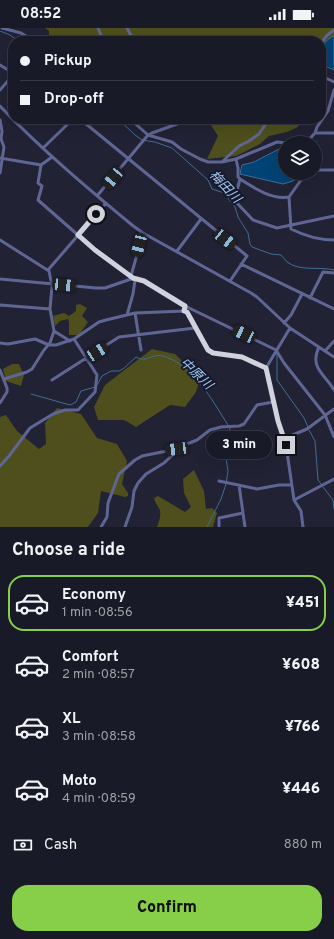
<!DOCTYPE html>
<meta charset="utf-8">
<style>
body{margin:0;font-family:Overpass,"Noto Sans JP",sans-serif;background:#22232f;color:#f1f3f6;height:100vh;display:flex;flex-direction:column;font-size:15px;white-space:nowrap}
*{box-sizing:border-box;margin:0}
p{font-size:13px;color:#9fa1a7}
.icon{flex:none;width:22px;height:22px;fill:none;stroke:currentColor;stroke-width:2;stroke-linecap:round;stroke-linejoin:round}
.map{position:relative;height:499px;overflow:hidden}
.drawer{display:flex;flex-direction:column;background:#191a27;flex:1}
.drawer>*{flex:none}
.hud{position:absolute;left:8px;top:8px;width:318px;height:88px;border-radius:16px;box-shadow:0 4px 16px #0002,0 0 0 1px #373844;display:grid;align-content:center;height:88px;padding:0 12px;background:#191a27}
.tools{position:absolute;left:278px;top:108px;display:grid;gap:8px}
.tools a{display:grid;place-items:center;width:44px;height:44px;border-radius:50%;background:#191a27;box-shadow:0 4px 16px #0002,0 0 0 1px #373844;font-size:20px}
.end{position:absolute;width:18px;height:18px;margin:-9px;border:5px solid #d0d2de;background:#111;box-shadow:0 0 0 2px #111}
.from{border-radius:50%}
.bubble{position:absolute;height:28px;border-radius:14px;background:#191a27;box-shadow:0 4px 16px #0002,0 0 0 1px #373844;font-size:13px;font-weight:800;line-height:28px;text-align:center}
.car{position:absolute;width:12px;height:24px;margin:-12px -6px;border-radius:5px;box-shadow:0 0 3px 1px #0007;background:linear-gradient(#222 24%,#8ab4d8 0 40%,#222 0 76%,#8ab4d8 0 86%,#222 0)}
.hud b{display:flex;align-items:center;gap:14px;height:38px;font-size:15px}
.hud b+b{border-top:1px solid #373844}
.hud i{width:10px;height:10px;background:#f1f3f6}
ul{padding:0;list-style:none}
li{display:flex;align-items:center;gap:12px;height:56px;margin:0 8px 6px;padding:0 4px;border:2px solid transparent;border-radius:16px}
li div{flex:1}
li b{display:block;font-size:15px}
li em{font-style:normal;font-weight:800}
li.on{border-color:#88cf49}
li>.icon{width:36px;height:36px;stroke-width:1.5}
h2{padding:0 12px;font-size:18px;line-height:48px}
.pay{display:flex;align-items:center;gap:10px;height:44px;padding:0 12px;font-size:15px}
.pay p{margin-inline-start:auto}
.button{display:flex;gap:8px;margin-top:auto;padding:8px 12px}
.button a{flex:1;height:46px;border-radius:16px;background:#88cf49;color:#111;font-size:16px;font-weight:800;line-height:46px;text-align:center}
.status{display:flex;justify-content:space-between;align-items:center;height:28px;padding:0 20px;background:#191a27;direction:ltr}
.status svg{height:11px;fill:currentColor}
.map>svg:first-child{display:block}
</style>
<div class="status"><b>08:52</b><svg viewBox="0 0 49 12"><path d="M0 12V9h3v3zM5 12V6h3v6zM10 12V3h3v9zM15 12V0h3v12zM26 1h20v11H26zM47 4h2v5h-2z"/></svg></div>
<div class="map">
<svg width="334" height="499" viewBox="0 0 334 499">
<rect width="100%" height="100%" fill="#212234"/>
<!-- green -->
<path fill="#4e4f1c" d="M45,0H334V34L321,41V13H49V3Z
M207,91H307L296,100L287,104L269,108L260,116L236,128L207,131L218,108Z
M80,276L87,280L82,288L88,294L79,307H69V294L68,291L60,293L55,298L53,288L64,285L69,288L76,283V277Z
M152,321L175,326L200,351L196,364L185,379L170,377L136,399L124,392H98L94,379L105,357Z
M12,336H19L24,347L21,358L6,353L3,341Z
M57,380L81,386L97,410L117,416L127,433L122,456L128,465V468L125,469L101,463L98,485L88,499H0V389L6,387L17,403L39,421L46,416L45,395Z
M194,442L204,463L206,481L212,480L217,485L213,499H157C159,494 161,488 160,482C158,478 155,475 154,470L158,468L185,484L191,479L184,465L183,451Z"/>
<!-- water -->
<path fill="#024375" stroke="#406e94" d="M334,7V42C325,38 318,37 323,27C325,23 324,18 325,14Z
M281,120H285V145H298L293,153L283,156L240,146L242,137L254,134Z"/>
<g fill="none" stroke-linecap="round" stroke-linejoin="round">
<!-- stream -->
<path stroke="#406e94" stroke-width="1" d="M0,3L10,7L18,13
M118,91L135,107L142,112L155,114L172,120L208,152L212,161L224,165L235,179L238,189L248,205L250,216L252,219L271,226L281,227C283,229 285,232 287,234C301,244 318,238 334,242
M277,326V352L304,390L308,399
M97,357L102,348L111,343H119L123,341L136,329C138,330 142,332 145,331C151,330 156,326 163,328C195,338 211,371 228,397
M31,366L70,377L76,374L81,363L95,359
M309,402L315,413L318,452L321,456
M323,459L333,472L334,481
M207,499L221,471L226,456L228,443L225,423L230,400"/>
<!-- minor -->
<path stroke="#5f6694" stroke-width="3" d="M2,0L21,5L34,13
M98,0L101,7L106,13
M127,0L134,13
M321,17C323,10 328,6 334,2
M0,37L13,45
M321,48L334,54
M0,62L13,47
M0,78C41,121 86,159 132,197L143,205L251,265L257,269L290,300L334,329
M80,91L247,228L230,253
M130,91L148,107L172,114L181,121L200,131L208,134H222L236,131L277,114L285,115
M0,92L2,103L1,111L4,119L0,145
M315,105H334
M306,115L315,105L317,99L328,83L334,62
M43,120L73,91
M0,130L41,137L52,129
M236,131L238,140V149L240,151L235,170L236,174L253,192L277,200L334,188
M222,134L239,118L249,113L259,106L269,91
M41,137L38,155L42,158L38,172L95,222L133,250L144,253L185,278L276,322L284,335L325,387L334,409
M315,142H334
M306,145L289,169L291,201C305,208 319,212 334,212
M240,151C254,160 272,172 289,169
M97,168L148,107L152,105L191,91
M0,212L49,243L52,258L50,281L54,303L50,315L44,322L32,341L27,344L4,351
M177,223L201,191
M241,236L334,281
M48,242L106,175
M0,251L96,260H105L131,251
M310,270L323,244L334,245
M0,277L50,281
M135,285L141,322
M127,287L133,266L135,252L131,251V248L143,205
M284,295L291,287L302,266
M290,300L266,340L278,393L286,417L294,472L301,483L303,499
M54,303L70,313
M0,315L8,316L35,311L49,317H56L74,311L99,294L106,292L135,285L184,283L187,284L208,322L213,325L242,329L266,340
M319,319C309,340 325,346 334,362
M325,323L334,313
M0,342L7,360V364L0,375
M52,352L119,309L195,300
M283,411L307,401L334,381
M0,438L9,428L30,400L53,386L65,382H78L95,364L97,347L74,311
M219,453L257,461L279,457H291
M239,457L245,499
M294,472L334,451
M101,499L107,489L108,475L119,446L135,432L142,428L177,421
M125,499L132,479L134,463L138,455L146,446L164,435L182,418L197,412L210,402L221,399L239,398L244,396L257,377L273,374
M219,499V490L243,485"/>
</g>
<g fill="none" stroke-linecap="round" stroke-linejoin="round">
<!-- route -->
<path stroke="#d0d2de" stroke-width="5" d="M96,186L78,207L95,222L133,250L144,253L185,278L184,283L187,284L208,322L213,325L242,329L266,340L278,393L286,417"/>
</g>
<g text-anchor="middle" stroke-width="4" stroke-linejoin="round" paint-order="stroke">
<!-- water labels -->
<g font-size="13" font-style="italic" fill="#9ecbf9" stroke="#18182a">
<text transform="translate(226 158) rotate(47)" y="5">梅田川</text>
<text transform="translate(197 345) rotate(44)" y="5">中原川</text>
</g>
</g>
</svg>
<div class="tools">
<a><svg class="icon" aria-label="layers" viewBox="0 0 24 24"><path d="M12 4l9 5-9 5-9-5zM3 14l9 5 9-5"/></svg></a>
</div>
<i class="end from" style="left:96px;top:186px"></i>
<i class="end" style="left:286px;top:417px"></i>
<div class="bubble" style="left:206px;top:403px;width:66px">3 min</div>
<i class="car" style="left:113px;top:150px;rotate:220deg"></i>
<i class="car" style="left:225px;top:211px;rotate:128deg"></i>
<i class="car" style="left:139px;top:217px;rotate:194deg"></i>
<i class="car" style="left:64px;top:257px;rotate:95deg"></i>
<i class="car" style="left:244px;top:306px;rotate:295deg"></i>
<i class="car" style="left:97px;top:324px;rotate:57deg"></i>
<i class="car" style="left:177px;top:421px;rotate:263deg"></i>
<div class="hud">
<b><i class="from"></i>Pickup</b>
<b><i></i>Drop-off</b>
</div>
</div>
<section class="drawer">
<h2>Choose a ride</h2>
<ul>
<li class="on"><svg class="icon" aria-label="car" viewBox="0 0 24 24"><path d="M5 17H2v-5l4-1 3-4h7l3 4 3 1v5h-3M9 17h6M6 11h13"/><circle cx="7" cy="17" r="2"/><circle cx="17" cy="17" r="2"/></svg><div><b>Economy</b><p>1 min · 08:56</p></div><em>¥451</em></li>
<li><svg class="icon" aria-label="car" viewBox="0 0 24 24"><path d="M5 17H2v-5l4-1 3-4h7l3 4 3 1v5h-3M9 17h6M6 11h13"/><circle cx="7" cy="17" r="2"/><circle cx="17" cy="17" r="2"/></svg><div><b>Comfort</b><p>2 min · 08:57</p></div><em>¥608</em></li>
<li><svg class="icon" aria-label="car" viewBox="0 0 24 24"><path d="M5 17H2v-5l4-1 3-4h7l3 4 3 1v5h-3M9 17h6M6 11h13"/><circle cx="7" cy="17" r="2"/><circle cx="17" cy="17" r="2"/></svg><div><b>XL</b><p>3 min · 08:58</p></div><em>¥766</em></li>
<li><svg class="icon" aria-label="car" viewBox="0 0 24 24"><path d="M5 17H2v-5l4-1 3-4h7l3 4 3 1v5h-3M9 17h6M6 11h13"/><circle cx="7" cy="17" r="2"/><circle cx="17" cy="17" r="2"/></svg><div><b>Moto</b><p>4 min · 08:59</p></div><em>¥446</em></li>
</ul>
<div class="pay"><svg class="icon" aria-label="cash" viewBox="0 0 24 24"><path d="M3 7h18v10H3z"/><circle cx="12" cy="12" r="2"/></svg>Cash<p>880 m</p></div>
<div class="button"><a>Confirm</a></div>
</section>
